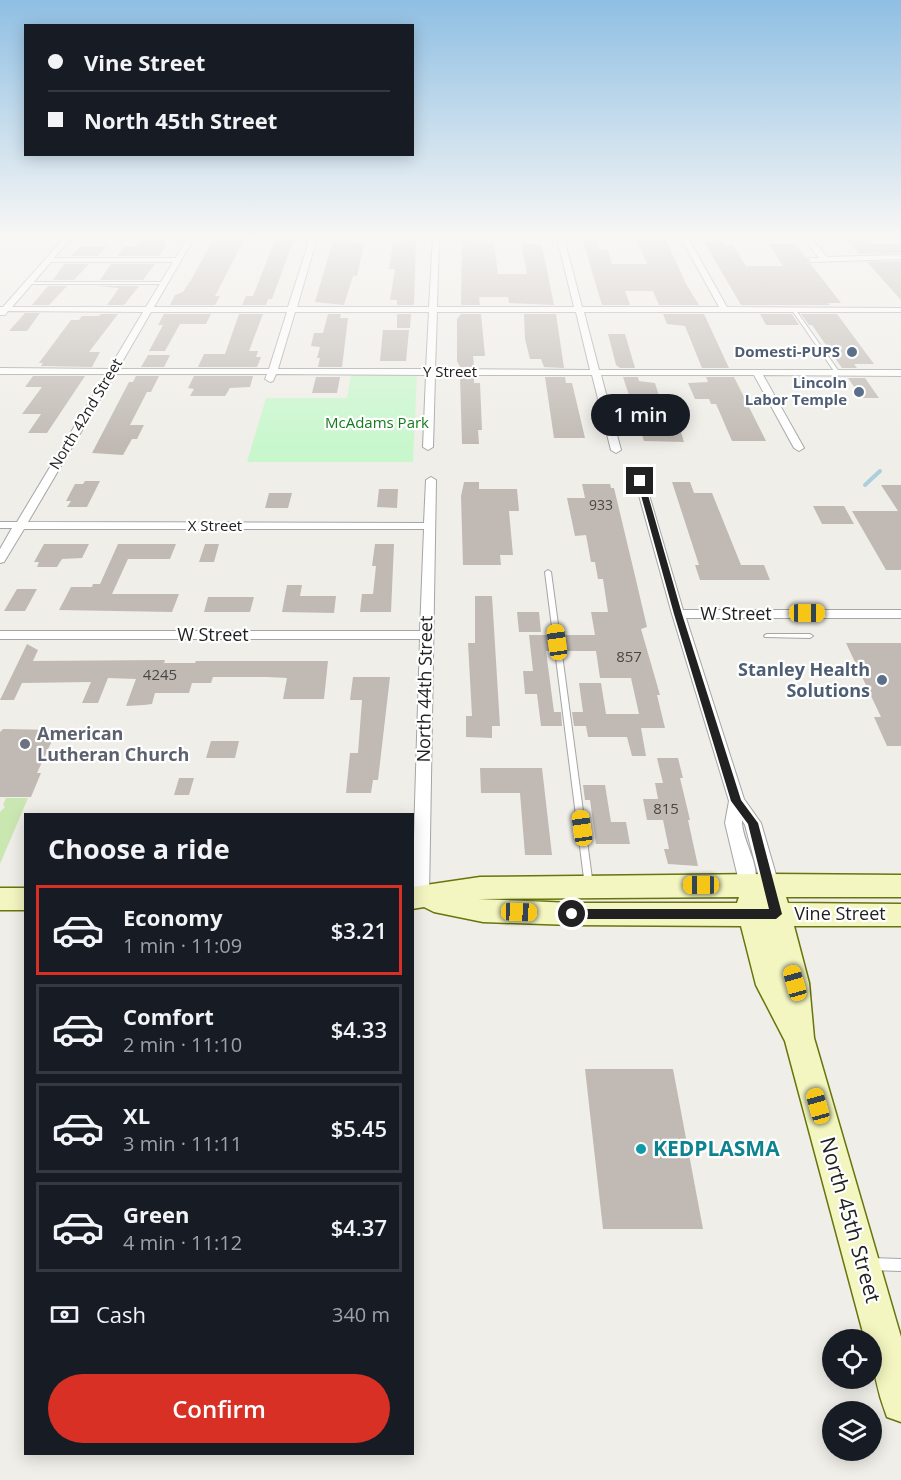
<!DOCTYPE html>
<meta charset="utf-8">
<style>
body{margin:0;font-family:"Open Sans",sans-serif;background:#20242c;color:#f1f3f6;height:100vh;display:flex;flex-direction:column;font-size:22px;white-space:nowrap}
*{box-sizing:border-box;margin:0}
p{font-size:20px;color:#9ea1a6}
.icon{flex:none;width:33px;height:33px;fill:none;stroke:currentColor;stroke-width:2;stroke-linecap:round;stroke-linejoin:round}
.map{position:relative;flex:1;overflow:hidden}
.sheet{position:absolute;left:24px;top:813px;width:390px;height:642px;display:flex;flex-direction:column;background:#171b24;border-radius:0px;box-shadow:0 3px 15px #0003}
.sheet>*{flex:none}
.hud{position:absolute;left:24px;top:24px;width:390px;height:132px;border-radius:0px;box-shadow:0 3px 15px #0003;display:grid;align-content:center;height:132px;padding:0 24px;background:#171b24}
.tools{position:absolute;left:822px;top:1329px;display:grid;gap:12px}
.tools a{display:grid;place-items:center;width:60px;height:60px;border-radius:50%;background:#171b24;box-shadow:0 3px 15px #0003;font-size:30px}
.end{position:absolute;width:27px;height:27px;margin:-14px;border:8px solid #212121;background:#fff;box-shadow:0 0 0 3px #fff}
.from{border-radius:50%}
.bubble{position:absolute;height:42px;border-radius:21px;background:#171b24;box-shadow:0 3px 15px #0003;font-size:20px;font-weight:600;line-height:42px;text-align:center}
.car{position:absolute;width:18px;height:36px;margin:-18px -9px;border-radius:8px;box-shadow:0 0 4px 2px #0007;background:linear-gradient(#f5c518 24%,#345 0 40%,#f5c518 0 76%,#345 0 86%,#f5c518 0)}
.hud b{display:flex;align-items:center;gap:21px;height:57px;font-size:22px}
.hud b+b{border-top:2px solid #363941}
.hud i{width:15px;height:15px;background:#f1f3f6}
ul{padding:0;list-style:none}
li{display:flex;align-items:center;gap:18px;height:90px;margin:0 12px 9px;padding:0 12px;border:3px solid #363941;border-radius:0px}
li div{flex:1}
li b{display:block;font-size:22px}
li em{font-style:normal;font-weight:600}
li.active{border-color:#d93025}
li>.icon{width:54px;height:54px;stroke-width:1.5}
h2{padding:0 24px;font-size:27px;line-height:72px}
.pay{display:flex;align-items:center;gap:15px;height:66px;padding:0 24px;font-size:22px}
.pay p{margin-inline-start:auto}
.action{display:flex;gap:12px;margin-top:auto;padding:12px 24px}
.action a{flex:1;height:69px;border-radius:36px;background:#d93025;color:#fff;font-size:24px;font-weight:600;line-height:69px;text-align:center}
.map>svg:first-child{display:block}
</style>
<div class="map">
<svg width="901" height="1480" viewBox="0 0 901 1480">
<rect width="100%" height="100%" fill="#f0eee8"/>
<!-- grass -->
<path fill="#cbe7b1" d="M6,798H28L0,864V812L5,807L3,805Z"/>
<!-- park -->
<path fill="#c9f7cd" d="M351,375H417L413,462H247L266,398H347Z"/>
<g fill="none" stroke-linecap="round" stroke-linejoin="round">
<!-- stream -->
<path stroke="#abd0db" stroke-width="4" d="M865,485L880,471"/>
</g>
<!-- building -->
<path fill="#c1bab4" d="M214,238L244,240L215,296H220L215,305H170L175,295L183,292L191,280Z
M462,238H477V242L494,243L498,274H527L521,243L542,245L554,305L509,303L508,297H479L480,305H461Z
M582,238H595L599,249L608,250L612,264H647L637,240H666L686,284L699,305H659L653,291H625L630,305H602Z
M845,238H867L872,244H901V253L859,254Z
M294,239L272,299H268L266,305H242L246,296H253L275,240Z
M141,240H167L163,246H166L160,256H117L124,246H136Z
M402,240H416L414,304L412,305H397V300H390L395,269H389L393,244H401Z
M333,241L364,244L357,276H353L344,305L315,302Z
M704,242H722L724,246L733,245L746,266H783L769,244H795L841,303H828L830,305H741Z
M80,246H107L98,256H71Z
M901,261V300L867,262Z
M64,264H89L74,280H53Z
M111,264H155L143,280H100Z
M48,286H67L49,305H32Z
M95,286H139L124,305H107L119,288Z
M25,313H40L27,331H9Z
M101,314H118L89,352H100L92,367L41,366L43,363H39L71,320H79L82,316H99Z
M164,314H211L206,324H180L165,351H149L163,325H158Z
M239,314H263L249,351H258L256,357H261L257,367H198L204,354H225Z
M328,314H341L340,318H348L342,367H318L320,358H317L320,347L311,346L314,333H323Z
M397,314H411L410,328H397Z
M481,314L485,356H473L474,367H460L457,361V319L461,314Z
M524,314H556L564,368L544,367L541,359H530L525,339Z
M663,314H704L729,368H702L685,326L667,324Z
M760,314H792L799,325H766Z
M801,314H837L874,364H854L857,368H842L812,325H809Z
M383,330H409L406,361H380Z
M608,334H625L635,368H620L616,365Z
M148,355H170L164,367H141Z
M33,376H85L47,433H28L41,414H22L42,387H25Z
M136,376H159L151,392H147L130,425H144L137,439H132L123,455L92,453L129,382H133Z
M194,376H253L250,387L230,388L225,396H190L194,389L188,388Z
M316,377H340L337,393H312Z
M460,377H474V383H480L482,430H478L479,444H462Z
M545,377H565L566,383H572L585,438H554Z
M623,377H638L639,381L655,383L667,422H678L684,442L644,441Z
M706,377H734L766,441H732L716,404H711L709,399H695L688,383L708,382Z
M848,378H865L879,398H862Z
M85,481H100L87,507H67L71,501H66L75,484H83Z
M464,482H479V489H517L519,511H509L513,555H500L501,565H463L461,496Z
M672,482H690L694,493H712L741,565H764L770,580H700L695,565H699Z
M582,484H610L611,488H614L636,580L647,627L641,629L660,695H657L665,728H641L646,756H632L627,737H588L586,726H574L572,712H583L579,683H601L606,714H639L631,678H600L596,651H564L562,635H595L591,612H608L603,579H598L595,562H591L586,535L575,536L567,498H585Z
M881,485H901V570H886L852,511H898Z
M379,489H398L397,508L377,507Z
M269,493H292L288,508H265Z
M813,506H844L854,524H822Z
M44,544H89L82,558L62,559L57,567H37L39,562H34Z
M118,544H176L170,559H128L112,594H179L172,612L59,610L71,587H92L93,584H100Z
M205,544H219L214,562H199Z
M375,544H394L391,612H360L362,594H373L376,566H372Z
M287,585H302L300,596H336L334,613L282,612Z
M17,589H37L25,611H4Z
M475,596H492L500,726H492V738L466,737V716H472L468,643H475Z
M208,597H254L250,612H204Z
M517,612H539L541,632H519Z
M529,635H551L553,651H546L554,712H561L562,726H541L537,694H525L523,671H533Z
M846,643H901V746H887L874,717H881Z
M27,644L38,650L33,661L165,660L164,663H195L196,661H328L324,699H283L287,678L267,677H213L211,683H192L189,693H155L152,704L144,705L126,706L136,679L108,678L98,703H82L91,682L22,683L14,700H0Z
M353,677H390L378,780H373L371,793H346L350,753H358L362,700H350Z
M3,729L57,730L37,773H41L31,797H0V732Z
M211,741H239L235,758H206Z
M657,758H678L683,778H680L690,820H688L698,866L668,864L664,849H669L663,820H647L643,799H658L655,783H663Z
M480,768H542L552,855H525L520,793H481Z
M179,778H194L189,795H174Z
M583,785H605L611,822H626L630,844H596L590,800H585Z
M585,1069H673L703,1229H603Z"/>
<g fill="none" stroke-linecap="round" stroke-linejoin="round">
<!-- lane casing -->
<g stroke="#a5a5a5" stroke-width="2">
<path id="lane" d="M28,282H164L166,283L164,284H27Z
M793,309H795L840,373V374H836L792,310Z
M548,570L551,572L593,886L592,889L589,890L586,889L585,886L545,572Z
M767,634H810L813,636L810,638L765,637L764,636L765,635Z
M870,1258L901,1259V1271L870,1270L866,1268L864,1264L866,1260Z"/>
</g>
<!-- street casing -->
<g stroke="#a5a5a5" stroke-width="2">
<path id="street" d="M64,238H71L54,258H176L187,238H194L154,307H288L310,238H317L297,307H429L433,238H439L437,307H574L557,238H564L582,307H719L681,238H688L727,307L901,308V312H584L599,370H901V376L763,375L804,448L799,451L794,448L754,375H601L621,450L616,453L611,450L592,375H435L433,447L428,450L423,447L426,375L276,374L273,381L270,382L265,379L267,374H115L28,522L424,523L426,480L431,477L436,480L429,898L426,903L420,905L412,901L420,639H0V631H420L424,529H24L4,562L0,563V549L12,528H0V522H17L106,374H0V368L109,369L143,312L8,311L5,315H0V307H3ZM51,262H173L146,307H12ZM151,312H287L269,369H118ZM295,312H429L426,369H278ZM437,312H576L590,370L435,369Z
M804,238H811L827,257L901,255V259L811,262L808,258H819Z
M640,478L645,481L683,610H901V618H686L744,799L761,823L779,885L776,890L770,892L764,890L761,885L745,825L742,820C741,841 764,869 753,890L747,892L741,890L725,823L729,801L672,614L635,481Z"/>
</g>
<!-- secondary casing -->
<g stroke="#68740c" stroke-width="3">
<path id="secondary" d="M770,874L901,875V897H786L788,903L901,904V926H794L809,983L814,1038L901,1337V1422L887,1417C877,1391 872,1367 872,1340H865L785,1041L756,985L741,926L572,925L483,922L434,912L424,907L412,909V887L480,877ZM739,897L737,903H572L478,899Z
M0,888H26V910H0Z"/>
</g>
<!-- lane -->
<use href="#lane" fill="#fff" fill-rule="evenodd"/>
<!-- street -->
<use href="#street" fill="#fff" fill-rule="evenodd"/>
<!-- secondary -->
<use href="#secondary" fill="#f3f6c0" fill-rule="evenodd"/>
</g>
<!-- sky -->
<linearGradient id="sky" x2="0" y2="1"><stop stop-color="#8fbfe3"/><stop offset="0.53" stop-color="#f8f7f5"/><stop offset="1" stop-color="#f8f7f5" stop-opacity="0"/></linearGradient>
<rect width="901" height="445" fill="url(#sky)"/>
<!-- route -->
<path fill="#212121" d="M640,479L644,481L682,614L741,800L758,823L782,914L776,919H572L566,914L572,909H769L748,824L731,801L674,614L637,481Z"/>
<!-- markers -->
<g fill="#5c6f8a" stroke="#fff" stroke-width="2">
<circle cx="852" cy="352" r="6"/>
<circle cx="859" cy="392" r="6"/>
<circle cx="882" cy="680" r="6"/>
</g>
<circle fill="#6b7280" stroke="#fff" stroke-width="2" cx="25" cy="744" r="6"/>
<circle fill="#0f9aa8" stroke="#fff" stroke-width="2" cx="641" cy="1149" r="6"/>
<g text-anchor="middle" stroke-width="4.5" stroke-linejoin="round" paint-order="stroke">
<!-- far-number labels -->
<g font-size="14" fill="#494746">
<text x="601" y="510">933</text>
</g>
<!-- far-service labels -->
<g font-size="15" font-weight="bold" fill="#4e5e75" stroke="#fff" text-anchor="end">
<text x="840" y="357">Domesti-PUPS</text>
<text x="847" y="388">Lincoln<tspan x="847" dy="17">Labor Temple</tspan></text>
</g>
<!-- far-street labels -->
<g font-size="15" fill="#212121" stroke="#fff">
<text x="450" y="377">Y Street</text>
<text transform="translate(86 414) rotate(-59)" y="5">North 42nd Street</text>
<text x="215" y="531">X Street</text>
</g>
<!-- far-park labels -->
<g font-size="15" fill="#137b1c" stroke="#fff">
<text x="377" y="428">McAdams Park</text>
</g>
<!-- number labels -->
<g font-size="15" fill="#494746">
<text x="629" y="662">857</text>
<text x="160" y="680">4245</text>
<text x="666" y="814">815</text>
</g>
<!-- street labels -->
<g font-size="18" fill="#212121" stroke="#fff">
<text x="736" y="620">W Street</text>
<text x="213" y="641">W Street</text>
<text transform="translate(425 689) rotate(-89)" y="6">North 44th Street</text>
<text x="840" y="920">Vine Street</text>
</g>
<!-- service labels -->
<g font-size="18" font-weight="bold" fill="#4e5e75" stroke="#fff" text-anchor="end">
<text x="870" y="676">Stanley Health<tspan x="870" dy="21">Solutions</tspan></text>
</g>
<!-- worship labels -->
<g font-size="18" font-weight="bold" fill="#5b616d" stroke="#fff" text-anchor="start">
<text x="37" y="740">American<tspan x="37" dy="21">Lutheran Church</tspan></text>
</g>
<!-- near-culture labels -->
<g font-size="21" font-weight="bold" fill="#0d838f" stroke="#fff" text-anchor="start">
<text x="653" y="1156">KEDPLASMA</text>
</g>
<!-- near-street labels -->
<g font-size="21" fill="#212121" stroke="#fff">
<text transform="translate(850 1220) rotate(74)" y="7">North 45th Street</text>
</g>
</g>
</svg>
<div class="tools">
<a><svg class="icon" aria-label="locate" viewBox="0 0 24 24"><circle cx="12" cy="12" r="6"/><path d="M12 2v4M12 18v4M2 12h4M18 12h4"/></svg></a>
<a><svg class="icon" aria-label="layers" viewBox="0 0 24 24"><path d="M12 4l9 5-9 5-9-5zM3 14l9 5 9-5"/></svg></a>
</div>
<i class="end from" style="left:572px;top:914px"></i>
<i class="end" style="left:640px;top:481px"></i>
<div class="bubble" style="left:591px;top:394px;width:99px">1 min</div>
<i class="car" style="left:807px;top:613px;rotate:90deg"></i>
<i class="car" style="left:557px;top:642px;rotate:352deg"></i>
<i class="car" style="left:582px;top:828px;rotate:352deg"></i>
<i class="car" style="left:701px;top:885px;rotate:270deg"></i>
<i class="car" style="left:519px;top:912px;rotate:92deg"></i>
<i class="car" style="left:795px;top:983px;rotate:344deg"></i>
<i class="car" style="left:818px;top:1106px;rotate:344deg"></i>
<div class="hud">
<b><i class="from"></i>Vine Street</b>
<b><i></i>North 45th Street</b>
</div>
<section class="sheet">
<h2>Choose a ride</h2>
<ul>
<li class="active"><svg class="icon" aria-label="car" viewBox="0 0 24 24"><path d="M5 17H2v-5l4-1 3-4h7l3 4 3 1v5h-3M9 17h6M6 11h13"/><circle cx="7" cy="17" r="2"/><circle cx="17" cy="17" r="2"/></svg><div><b>Economy</b><p>1 min · 11:09</p></div><em>$3.21</em></li>
<li><svg class="icon" aria-label="car" viewBox="0 0 24 24"><path d="M5 17H2v-5l4-1 3-4h7l3 4 3 1v5h-3M9 17h6M6 11h13"/><circle cx="7" cy="17" r="2"/><circle cx="17" cy="17" r="2"/></svg><div><b>Comfort</b><p>2 min · 11:10</p></div><em>$4.33</em></li>
<li><svg class="icon" aria-label="car" viewBox="0 0 24 24"><path d="M5 17H2v-5l4-1 3-4h7l3 4 3 1v5h-3M9 17h6M6 11h13"/><circle cx="7" cy="17" r="2"/><circle cx="17" cy="17" r="2"/></svg><div><b>XL</b><p>3 min · 11:11</p></div><em>$5.45</em></li>
<li><svg class="icon" aria-label="car" viewBox="0 0 24 24"><path d="M5 17H2v-5l4-1 3-4h7l3 4 3 1v5h-3M9 17h6M6 11h13"/><circle cx="7" cy="17" r="2"/><circle cx="17" cy="17" r="2"/></svg><div><b>Green</b><p>4 min · 11:12</p></div><em>$4.37</em></li>
</ul>
<div class="pay"><svg class="icon" aria-label="cash" viewBox="0 0 24 24"><path d="M3 7h18v10H3z"/><circle cx="12" cy="12" r="2"/></svg>Cash<p>340 m</p></div>
<div class="action"><a>Confirm</a></div>
</section>
</div>
